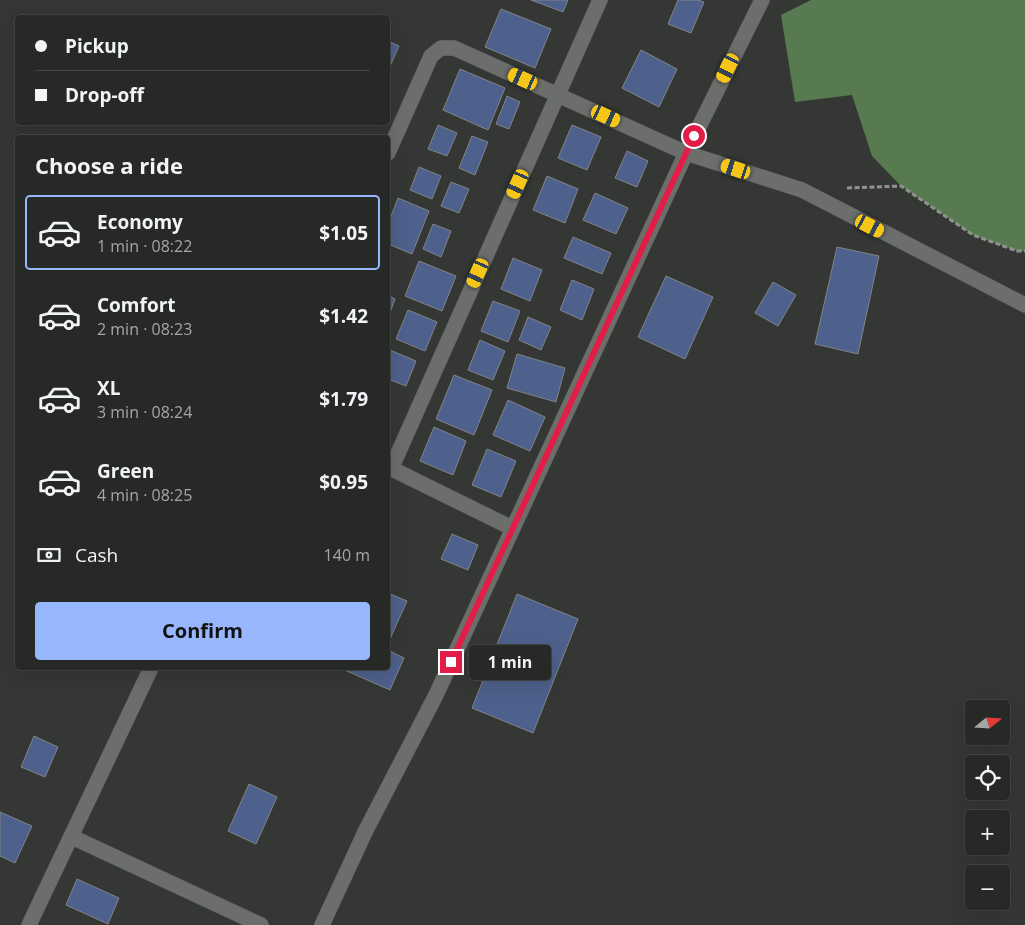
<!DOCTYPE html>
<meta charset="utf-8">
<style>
body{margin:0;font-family:"Open Sans",sans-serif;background:#2f312f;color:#f1f3f6;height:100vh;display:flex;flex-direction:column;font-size:19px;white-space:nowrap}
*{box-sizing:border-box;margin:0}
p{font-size:16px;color:#a4a6a7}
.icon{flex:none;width:28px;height:28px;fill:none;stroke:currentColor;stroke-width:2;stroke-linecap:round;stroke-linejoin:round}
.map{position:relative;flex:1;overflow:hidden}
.panel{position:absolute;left:15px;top:135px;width:375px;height:535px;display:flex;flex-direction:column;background:#272927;border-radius:5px;box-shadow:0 5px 20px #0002,0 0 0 1px #434544}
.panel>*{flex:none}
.hud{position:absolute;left:15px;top:15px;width:375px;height:110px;border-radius:5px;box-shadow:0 5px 20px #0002,0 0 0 1px #434544;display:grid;align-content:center;height:110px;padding:0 20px;background:#272927}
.needle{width:32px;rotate:72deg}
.buttons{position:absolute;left:965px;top:700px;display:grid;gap:10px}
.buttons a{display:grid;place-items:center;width:45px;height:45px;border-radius:5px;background:#272927;box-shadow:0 5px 20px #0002,0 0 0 1px #434544;font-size:25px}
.end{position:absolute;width:22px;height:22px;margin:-11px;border:6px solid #e11d48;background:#fff;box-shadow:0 0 0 2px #fff}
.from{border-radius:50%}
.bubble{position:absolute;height:35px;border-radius:5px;background:#272927;box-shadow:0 5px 20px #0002,0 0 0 1px #434544;font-size:16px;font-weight:700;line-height:35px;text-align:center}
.car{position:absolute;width:15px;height:30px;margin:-15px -8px;border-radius:6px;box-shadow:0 0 4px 1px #0007;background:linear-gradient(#f5c518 24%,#345 0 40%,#f5c518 0 76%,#345 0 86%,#f5c518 0)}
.hud b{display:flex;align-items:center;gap:18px;height:48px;font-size:19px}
.hud b+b{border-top:1px solid #434544}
.hud i{width:12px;height:12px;background:#f1f3f6}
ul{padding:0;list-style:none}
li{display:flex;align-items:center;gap:15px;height:75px;margin:0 10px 8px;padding:0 10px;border:2px solid transparent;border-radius:5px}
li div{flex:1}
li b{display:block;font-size:19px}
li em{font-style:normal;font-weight:700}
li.on{border-color:#97b6fd}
li>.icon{width:45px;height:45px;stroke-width:1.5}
h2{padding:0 20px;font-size:22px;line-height:60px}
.pay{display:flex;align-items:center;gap:12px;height:55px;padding:0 20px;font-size:19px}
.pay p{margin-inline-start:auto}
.primary-button{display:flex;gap:10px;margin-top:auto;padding:10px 20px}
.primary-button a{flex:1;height:58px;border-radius:5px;background:#97b6fd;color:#111;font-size:20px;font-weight:700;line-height:58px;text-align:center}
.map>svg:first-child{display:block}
</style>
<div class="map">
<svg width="1025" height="925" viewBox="0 0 1025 925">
<rect width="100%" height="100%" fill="#343734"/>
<!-- forest -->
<path fill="#587a50" d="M811,0H1025V251H1017L973,235L901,186L872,156L852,95L795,102L781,15Z"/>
<!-- building -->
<path fill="#4e608c" stroke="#828487" d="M531,0H568L563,12Z
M678,0H698L704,2L691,33L668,24Z
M501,9L551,29L535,68L485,47Z
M388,41L399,46L388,71Z
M641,50L677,69L659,107L622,88Z
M460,69L505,88L488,130L443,110Z
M507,96L520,102L509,129L496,124Z
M438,125L457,133L447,156L428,149Z
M572,125L601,137L587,170L558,158Z
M472,136L488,142L475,175L459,168Z
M627,151L648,161L637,187L615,178Z
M419,167L441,176L432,199L410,190Z
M547,176L578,189L565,223L533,210Z
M451,182L469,189L459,213L441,206Z
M595,193L628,208L616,234L583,220Z
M398,198L429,211L412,254L388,244V224Z
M433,224L451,231L441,257L423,249Z
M573,237L611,253L602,274L564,258Z
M837,247L879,256L858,354L815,344Z
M513,258L542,270L530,301L501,289Z
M419,261L456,276L442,311L405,296Z
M666,276L713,297L685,359L638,337Z
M572,280L594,289L582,320L560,310Z
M773,282L796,295L778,326L755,313Z
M388,295L395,299L388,318Z
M493,301L520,311L508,342L481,331Z
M408,310L437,322L425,351L396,339Z
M528,317L551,327L541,350L519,340Z
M480,340L505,351L493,380L468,370Z
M390,350L416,361L406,386L388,379V355Z
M517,354L565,368L556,402L507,388Z
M454,375L492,390L474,435L436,419Z
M508,400L545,417L530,451L493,435Z
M434,427L466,441L453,475L420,461Z
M487,449L516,461L501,497L472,485Z
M452,534L478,545L468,570L441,559Z
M388,593L407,601L390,639L388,637Z
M517,594L578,619L533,733L472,708Z
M388,650L404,658L390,690L340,668H388Z
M34,736L58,747L45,777L21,767Z
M249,784L277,797L256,844L228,831Z
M0,812L32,826L15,863L0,856Z
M77,879L119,898L108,924L66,905Z"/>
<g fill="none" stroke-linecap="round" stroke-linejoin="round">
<!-- minor casing -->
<g stroke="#545654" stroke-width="16">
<path id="minor" d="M388,153L431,56L441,48H454L686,153L802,190L1025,305
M388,467L512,528
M391,469L600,0
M72,837L261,925
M29,925L151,668
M322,925L366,830L436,695L686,153L762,0"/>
</g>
<!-- path -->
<path stroke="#909290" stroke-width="3" stroke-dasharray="5 2.5" stroke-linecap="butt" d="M847,188L901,186L973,235L1017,251H1025"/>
<!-- minor -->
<use href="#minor" stroke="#6b6e6b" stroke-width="15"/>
</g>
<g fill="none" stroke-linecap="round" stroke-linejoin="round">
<!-- route -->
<path stroke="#e11d48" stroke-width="6" d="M451,662L694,136"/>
</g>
</svg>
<div class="buttons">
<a><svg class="needle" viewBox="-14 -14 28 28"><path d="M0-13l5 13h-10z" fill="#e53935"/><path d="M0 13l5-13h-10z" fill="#a4a6a7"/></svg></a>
<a><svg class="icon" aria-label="locate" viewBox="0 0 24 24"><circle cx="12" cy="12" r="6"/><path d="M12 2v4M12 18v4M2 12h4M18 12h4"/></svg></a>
<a>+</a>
<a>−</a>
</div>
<i class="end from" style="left:694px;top:136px"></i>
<i class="end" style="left:451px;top:662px"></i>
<div class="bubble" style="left:469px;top:645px;width:82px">1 min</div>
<i class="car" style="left:728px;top:68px;rotate:206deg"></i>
<i class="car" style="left:523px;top:79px;rotate:294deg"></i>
<i class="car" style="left:606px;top:116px;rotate:115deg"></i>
<i class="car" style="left:736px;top:169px;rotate:288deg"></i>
<i class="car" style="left:518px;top:184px;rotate:204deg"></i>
<i class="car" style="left:870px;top:226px;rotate:117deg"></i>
<i class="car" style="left:478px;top:273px;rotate:204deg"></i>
<div class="hud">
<b><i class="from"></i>Pickup</b>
<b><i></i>Drop-off</b>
</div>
<section class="panel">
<h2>Choose a ride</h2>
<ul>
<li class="on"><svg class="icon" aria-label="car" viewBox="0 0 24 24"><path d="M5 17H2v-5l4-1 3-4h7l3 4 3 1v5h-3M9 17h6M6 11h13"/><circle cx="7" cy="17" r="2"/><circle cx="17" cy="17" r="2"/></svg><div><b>Economy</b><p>1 min · 08:22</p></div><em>$1.05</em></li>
<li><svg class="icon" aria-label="car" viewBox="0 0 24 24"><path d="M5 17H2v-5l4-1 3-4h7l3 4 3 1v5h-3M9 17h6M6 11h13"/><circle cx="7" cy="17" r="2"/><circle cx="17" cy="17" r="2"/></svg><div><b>Comfort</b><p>2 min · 08:23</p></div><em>$1.42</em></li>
<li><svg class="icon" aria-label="car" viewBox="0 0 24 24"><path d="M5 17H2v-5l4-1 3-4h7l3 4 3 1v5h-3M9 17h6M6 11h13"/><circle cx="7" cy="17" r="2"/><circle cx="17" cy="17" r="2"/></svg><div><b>XL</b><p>3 min · 08:24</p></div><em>$1.79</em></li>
<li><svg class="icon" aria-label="car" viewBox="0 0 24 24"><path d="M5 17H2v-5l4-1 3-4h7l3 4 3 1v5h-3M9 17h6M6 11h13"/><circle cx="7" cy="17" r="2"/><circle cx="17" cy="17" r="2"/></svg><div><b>Green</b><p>4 min · 08:25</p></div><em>$0.95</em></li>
</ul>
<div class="pay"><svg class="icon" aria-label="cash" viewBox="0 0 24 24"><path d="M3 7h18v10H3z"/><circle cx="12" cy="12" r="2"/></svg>Cash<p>140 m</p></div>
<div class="primary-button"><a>Confirm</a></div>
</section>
</div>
